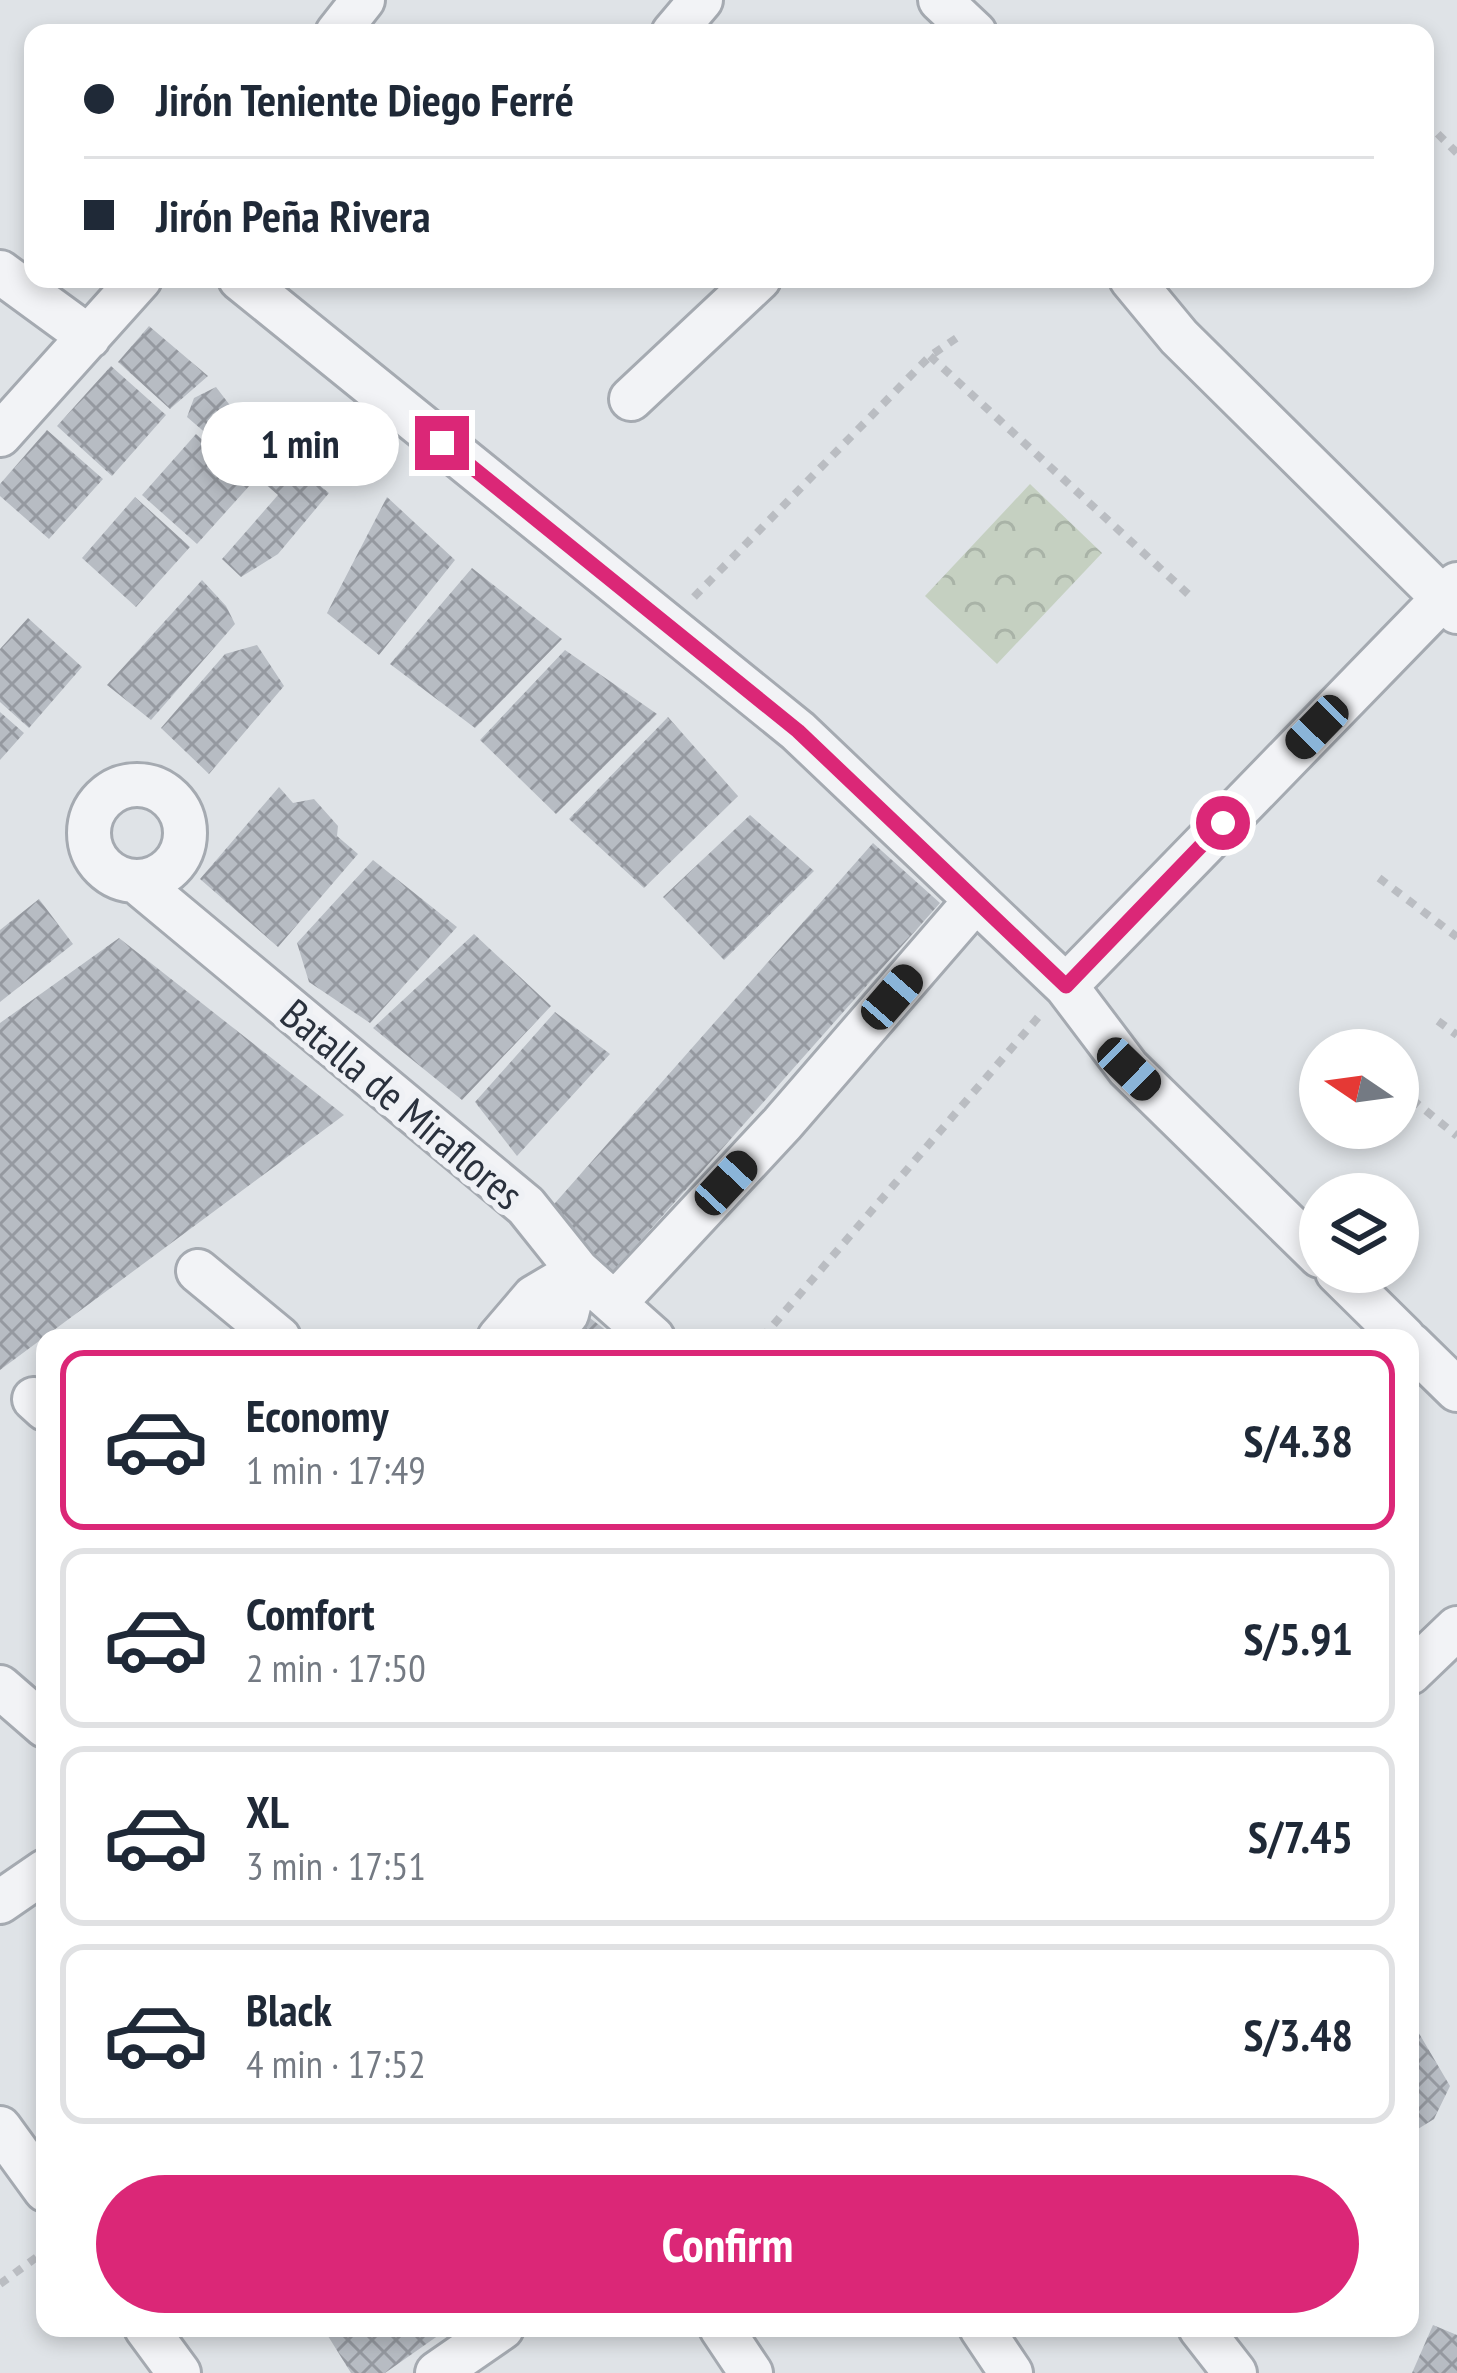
<!DOCTYPE html>
<meta charset="utf-8">
<style>
body{margin:0;font-family:"PT Sans Narrow",sans-serif;background:#f2f2f3;color:#1f2937;height:100vh;display:flex;flex-direction:column;font-size:45px;white-space:nowrap}
*{box-sizing:border-box;margin:0}
p{font-size:39px;color:#747a83}
.icon{flex:none;width:66px;height:66px;fill:none;stroke:currentColor;stroke-width:2;stroke-linecap:round;stroke-linejoin:round}
.map{position:relative;flex:1;overflow:hidden}
.details{position:absolute;left:36px;top:1329px;width:1383px;height:1008px;display:flex;flex-direction:column;background:#fff;border-radius:24px;box-shadow:0 6px 18px #0003}
.details>*{flex:none}
.top-card{position:absolute;left:24px;top:24px;width:1410px;height:264px;border-radius:24px;box-shadow:0 6px 18px #0003;display:grid;align-content:center;height:264px;padding:0 60px;background:#fff}
.needle{width:78px;rotate:283deg}
.buttons{position:absolute;left:1299px;top:1029px;display:grid;gap:24px}
.buttons a{display:grid;place-items:center;width:120px;height:120px;border-radius:50%;background:#fff;box-shadow:0 6px 18px #0003;font-size:60px}
.end{position:absolute;width:54px;height:54px;margin:-27px;border:15px solid #db2777;background:#fff;box-shadow:0 0 0 6px #fff}
.from{border-radius:50%}
.bubble{position:absolute;height:84px;border-radius:42px;background:#fff;box-shadow:0 6px 18px #0003;font-size:39px;font-weight:800;line-height:84px;text-align:center}
.car{position:absolute;width:36px;height:72px;margin:-36px -18px;border-radius:15px;box-shadow:0 0 9px 3px #0007;background:linear-gradient(#222 24%,#8ab4d8 0 40%,#222 0 76%,#8ab4d8 0 86%,#222 0)}
.top-card b{display:flex;align-items:center;gap:42px;height:114px;font-size:45px}
.top-card b+b{border-top:3px solid #e0e1e3}
.top-card i{width:30px;height:30px;background:#1f2937}
ul{padding:21px 0 0;list-style:none}
li{display:flex;align-items:center;gap:36px;height:180px;margin:0 24px 18px;padding:0 36px;border:6px solid #e0e1e3;border-radius:24px}
li div{flex:1}
li b{display:block;font-size:45px}
li em{font-style:normal;font-weight:800}
li.active{border-color:#db2777}
li>.icon{width:108px;height:108px;stroke-width:1.5}
.primary-button{display:flex;gap:24px;margin-top:auto;padding:24px 60px}
.primary-button a{flex:1;height:138px;border-radius:72px;background:#db2777;color:#fff;font-size:48px;font-weight:800;line-height:138px;text-align:center}
.map>svg:first-child{display:block}
</style>
<div class="map">
<svg width="1457" height="2373" viewBox="0 0 1457 2373">
<defs>
<pattern id="park-crowns" width="20" height="18" patternUnits="userSpaceOnUse" patternTransform="scale(3)"><rect width="20" height="18" fill="#c5d0c1"/><path d="M2 6a3 3 0 1 1 6 0M12 15a3 3 0 1 1 6 0" fill="none" stroke="#a9b3a7"/></pattern>
<pattern id="building-cross-hatch" width="8" height="8" patternUnits="userSpaceOnUse" patternTransform="scale(3)"><rect width="8" height="8" fill="#b7bcc3"/><path d="M0 0l8 8M0 8l8-8" fill="none" stroke="#9599a0"/></pattern>
</defs>
<rect width="100%" height="100%" fill="#dfe3e7"/>
<!-- park -->
<path fill="url(#park-crowns)" d="M1030,484L1102,553L997,664L925,596Z"/>
<!-- building -->
<path fill="url(#building-cross-hatch)" d="M149,326L208,376L170,409L118,362Z
M111,366L166,415L112,476L57,426Z
M216,387L245,425L329,493L278,554L241,577L222,559L278,495L187,417L194,398Z
M47,430L103,479L49,539L0,496V484Z
M196,434L251,484L197,544L142,495Z
M135,497L190,547L136,607L82,558Z
M387,497L455,560L379,655L327,613Z
M472,568L562,639L475,728L390,664Z
M202,580L226,606L235,624L151,720L107,685Z
M28,618L82,667L29,728L0,702V649Z
M257,645L284,686L209,774L161,728L225,654Z
M565,650L657,714L556,814L480,740Z
M0,712L24,733L0,760Z
M668,717L738,796L644,888L569,819Z
M279,787L293,803L314,799L338,826L337,836L358,854L278,947L200,879Z
M750,815L814,871L724,960L663,897Z
M873,843L940,903L610,1275L548,1211Z
M373,860L457,927L370,1023L309,982L297,943Z
M39,899L73,944L0,1002V930Z
M474,934L551,1006L462,1100L373,1028Z
M119,938L344,1115L0,1370V1023Z
M555,1012L610,1054L517,1156L475,1102Z
M590,1318L616,1338H558L573,1319Z
M1410,2018L1450,2086L1434,2119L1410,2134Z
M1433,2325L1457,2335V2373H1412Z
M323,2328H449L385,2373H351Z"/>
<g fill="none" stroke-linecap="round" stroke-linejoin="round">
<!-- minor casing -->
<g stroke="#a5aab1" stroke-width="48">
<path id="minor" d="M940,0L975,33
M337,33L363,0
M673,33L701,0
M0,272L89,337
M240,279L798,731L1066,986L1128,1068L1320,1256
M1131,279L1179,337L1457,612
M631,399L759,279
M0,435L140,279
M89 833a48 48 0 1 1 96 0a48 48 0 1 1-96 0Z
M137,882L526,1206L578,1271L653,1338
M1066,986L1457,584
M198,1271L279,1338
M1337,1272L1404,1338
M616,1302L782,1124L975,901
M499,1338L534,1297L578,1271
M546,1338L567,1314L578,1271
M1410,1344L1457,1390
M34,1399L45,1409
M1410,1673L1457,1628
M0,1687L45,1726
M0,1902L45,1871
M0,2128L45,2190
M146,2328L179,2373
M721,2328L751,2373
M981,2328L1011,2373
M1200,2328L1235,2373
M437,2373L502,2328"/>
</g>
<!-- path -->
<path stroke="#babdc2" stroke-width="8" stroke-dasharray="9 9" stroke-linecap="butt" d="M1425,121L1457,153
M930,356L1188,594
M694,597L930,356L958,337
M1379,878L1457,937
M1438,1021L1457,1035
M1398,1088L1457,1136
M762,1338L1041,1014
M0,2284L45,2251"/>
<!-- minor -->
<use href="#minor" stroke="#f2f3f6" stroke-width="42"/>
</g>
<g fill="none" stroke-linecap="round" stroke-linejoin="round">
<!-- route -->
<path stroke="#db2777" stroke-width="15" d="M442,443L798,731L1066,986L1223,823"/>
</g>
<g text-anchor="middle" stroke-width="12" stroke-linejoin="round" paint-order="stroke">
<!-- street labels -->
<g font-size="42" fill="#2a313d" stroke="#eff1f5">
<text transform="translate(402 1104) rotate(40)" y="15">Batalla de Miraflores</text>
</g>
</g>
</svg>
<div class="buttons">
<a><svg class="needle" viewBox="-14 -14 28 28"><path d="M0-13l5 13h-10z" fill="#e53935"/><path d="M0 13l5-13h-10z" fill="#747a83"/></svg></a>
<a><svg class="icon" aria-label="layers" viewBox="0 0 24 24"><path d="M12 4l9 5-9 5-9-5zM3 14l9 5 9-5"/></svg></a>
</div>
<i class="end from" style="left:1223px;top:823px"></i>
<i class="end" style="left:442px;top:443px"></i>
<div class="bubble" style="left:201px;top:402px;width:198px">1 min</div>
<i class="car" style="left:1317px;top:727px;rotate:224deg"></i>
<i class="car" style="left:892px;top:997px;rotate:41deg"></i>
<i class="car" style="left:1129px;top:1069px;rotate:134deg"></i>
<i class="car" style="left:726px;top:1183px;rotate:43deg"></i>
<div class="top-card">
<b><i class="from"></i>Jirón Teniente Diego Ferré</b>
<b><i></i>Jirón Peña Rivera</b>
</div>
<section class="details">
<ul>
<li class="active"><svg class="icon" aria-label="car" viewBox="0 0 24 24"><path d="M5 17H2v-5l4-1 3-4h7l3 4 3 1v5h-3M9 17h6M6 11h13"/><circle cx="7" cy="17" r="2"/><circle cx="17" cy="17" r="2"/></svg><div><b>Economy</b><p>1 min · 17:49</p></div><em>S/4.38</em></li>
<li><svg class="icon" aria-label="car" viewBox="0 0 24 24"><path d="M5 17H2v-5l4-1 3-4h7l3 4 3 1v5h-3M9 17h6M6 11h13"/><circle cx="7" cy="17" r="2"/><circle cx="17" cy="17" r="2"/></svg><div><b>Comfort</b><p>2 min · 17:50</p></div><em>S/5.91</em></li>
<li><svg class="icon" aria-label="car" viewBox="0 0 24 24"><path d="M5 17H2v-5l4-1 3-4h7l3 4 3 1v5h-3M9 17h6M6 11h13"/><circle cx="7" cy="17" r="2"/><circle cx="17" cy="17" r="2"/></svg><div><b>XL</b><p>3 min · 17:51</p></div><em>S/7.45</em></li>
<li><svg class="icon" aria-label="car" viewBox="0 0 24 24"><path d="M5 17H2v-5l4-1 3-4h7l3 4 3 1v5h-3M9 17h6M6 11h13"/><circle cx="7" cy="17" r="2"/><circle cx="17" cy="17" r="2"/></svg><div><b>Black</b><p>4 min · 17:52</p></div><em>S/3.48</em></li>
</ul>
<div class="primary-button"><a>Confirm</a></div>
</section>
</div>
